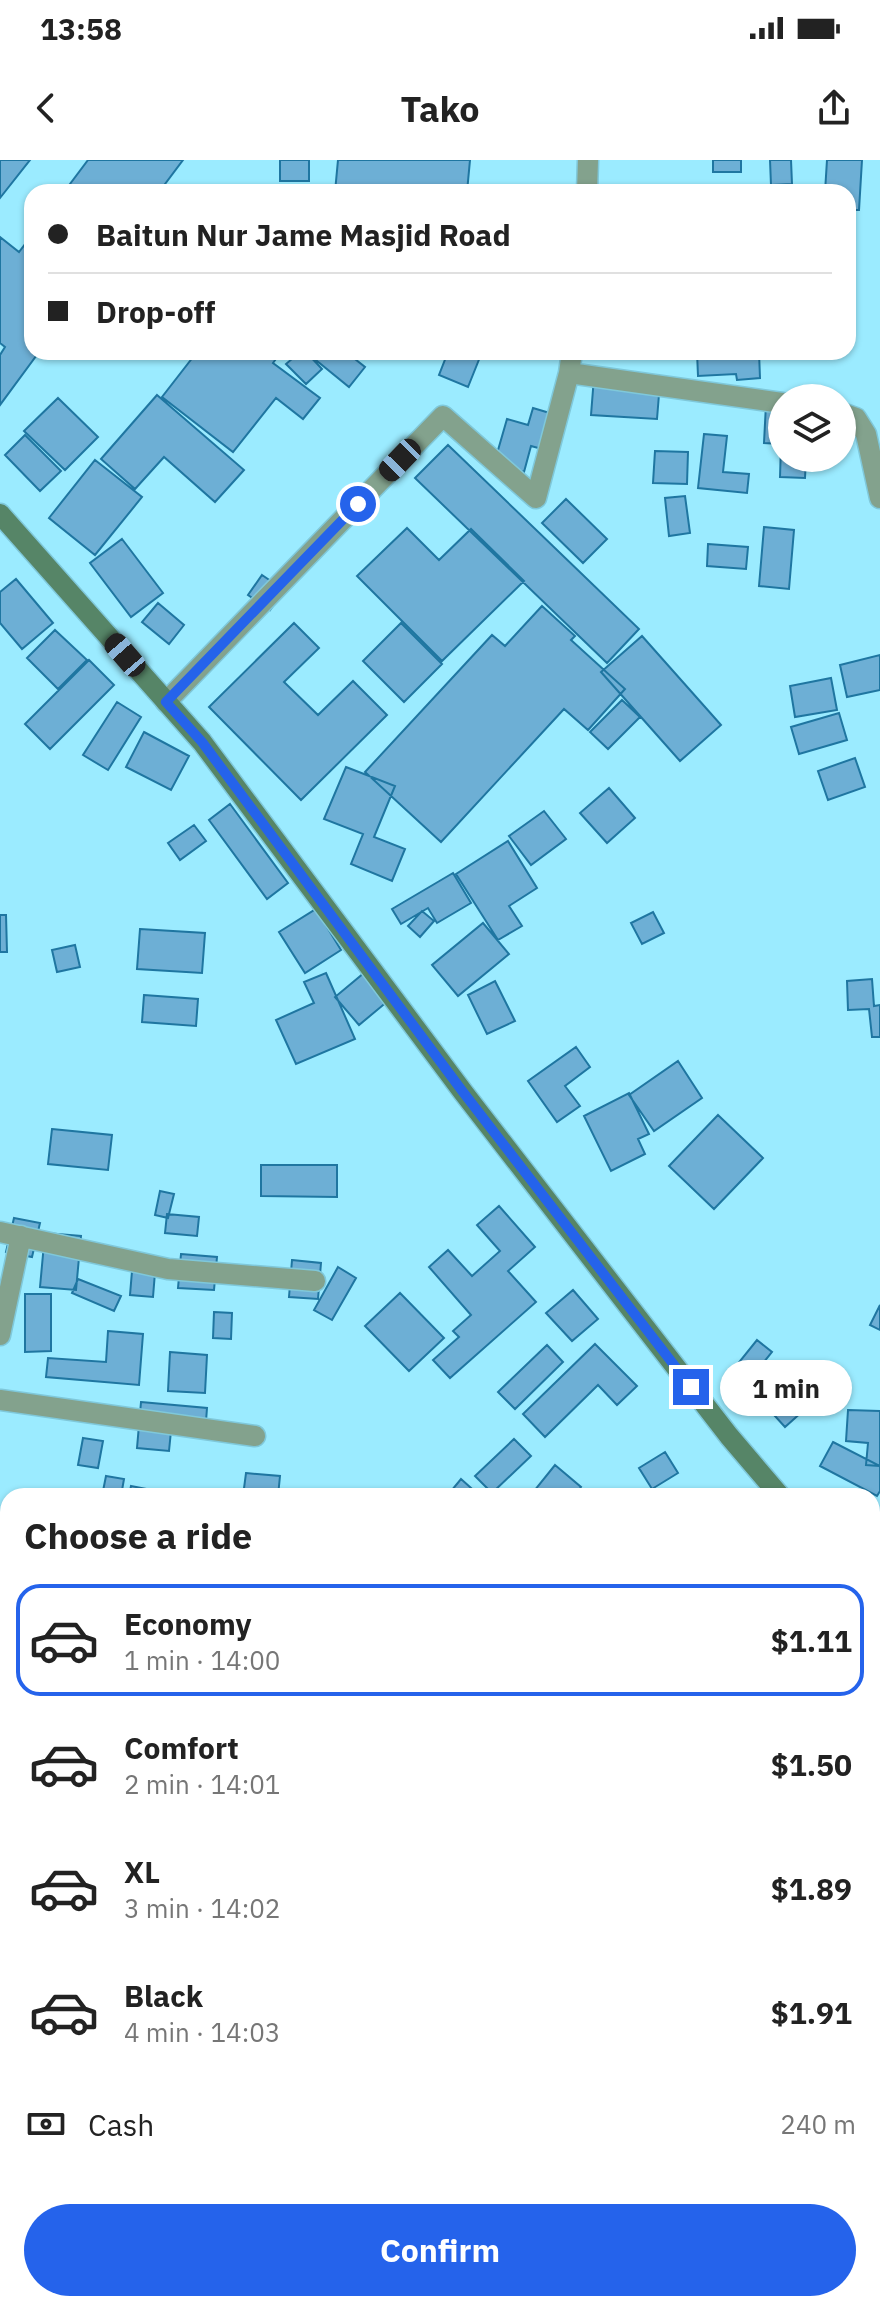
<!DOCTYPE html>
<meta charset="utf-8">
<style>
body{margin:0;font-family:"IBM Plex Sans",sans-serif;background:#f2f2f2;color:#222;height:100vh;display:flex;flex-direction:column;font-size:30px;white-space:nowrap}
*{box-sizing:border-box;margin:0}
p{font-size:26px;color:#767676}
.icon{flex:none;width:44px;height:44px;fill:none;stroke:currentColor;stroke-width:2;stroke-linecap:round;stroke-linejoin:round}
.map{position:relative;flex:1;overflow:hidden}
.details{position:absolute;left:0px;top:1328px;width:880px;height:824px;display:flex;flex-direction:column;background:#fff;border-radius:24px 24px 0 0;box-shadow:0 2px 6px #0004}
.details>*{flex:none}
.hud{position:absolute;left:24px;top:24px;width:832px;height:176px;border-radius:24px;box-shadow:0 2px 6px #0004;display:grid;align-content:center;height:176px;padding:0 24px;background:#fff}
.controls{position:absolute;left:768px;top:224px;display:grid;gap:16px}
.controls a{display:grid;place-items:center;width:88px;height:88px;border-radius:50%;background:#fff;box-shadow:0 2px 6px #0004;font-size:40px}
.end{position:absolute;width:36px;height:36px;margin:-18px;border:10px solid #2563eb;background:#fff;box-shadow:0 0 0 4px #fff}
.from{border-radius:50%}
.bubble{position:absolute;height:56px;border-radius:28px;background:#fff;box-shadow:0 2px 6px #0004;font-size:26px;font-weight:700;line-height:56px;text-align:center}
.car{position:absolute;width:24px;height:48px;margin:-24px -12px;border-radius:10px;box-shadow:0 0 6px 2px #0007;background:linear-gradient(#222 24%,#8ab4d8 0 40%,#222 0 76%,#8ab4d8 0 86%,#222 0)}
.hud b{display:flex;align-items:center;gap:28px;height:76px;font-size:30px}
.hud b+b{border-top:2px solid #e0e0e0}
.hud i{width:20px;height:20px;background:#222}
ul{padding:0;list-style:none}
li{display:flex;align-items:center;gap:24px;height:112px;margin:0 16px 12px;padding:0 8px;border:4px solid transparent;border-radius:24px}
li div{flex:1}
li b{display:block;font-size:30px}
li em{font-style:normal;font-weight:700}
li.current{border-color:#2563eb}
li>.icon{width:72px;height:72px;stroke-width:1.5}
h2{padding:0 24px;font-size:36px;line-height:96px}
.pay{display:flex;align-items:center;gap:20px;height:88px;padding:0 24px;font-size:30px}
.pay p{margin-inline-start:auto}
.action{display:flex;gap:16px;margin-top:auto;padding:16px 24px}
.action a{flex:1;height:92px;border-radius:48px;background:#2563eb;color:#fff;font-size:32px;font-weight:700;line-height:92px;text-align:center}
.status{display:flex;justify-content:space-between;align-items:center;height:56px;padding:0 40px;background:#fff;direction:ltr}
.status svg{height:22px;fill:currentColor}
header{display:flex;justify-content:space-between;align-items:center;height:104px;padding:0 24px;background:#fff;font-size:36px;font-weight:700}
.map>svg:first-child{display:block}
</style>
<div class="status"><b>13:58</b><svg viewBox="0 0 49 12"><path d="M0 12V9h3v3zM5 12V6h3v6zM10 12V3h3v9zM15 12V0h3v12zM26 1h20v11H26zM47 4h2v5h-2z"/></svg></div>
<header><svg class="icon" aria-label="back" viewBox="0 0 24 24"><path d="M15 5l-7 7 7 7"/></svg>Tako<svg class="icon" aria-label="share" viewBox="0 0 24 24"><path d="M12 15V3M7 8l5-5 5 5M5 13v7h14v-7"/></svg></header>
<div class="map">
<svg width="880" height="2152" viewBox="0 0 880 2152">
<rect width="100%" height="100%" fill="#9bebff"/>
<!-- building -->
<path fill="#6dafd5" stroke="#1f76a1" stroke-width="2" d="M0,0H30L0,38Z
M88,0H183L159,32H64Z
M280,0H309V21H280Z
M338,0H470L467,32H335Z
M713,0H741V12H713Z
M770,0H791L792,24L771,25Z
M827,0H862L859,50H848V32H825Z
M32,75V192H39L0,245V195L5,187L0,183V77L19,92Z
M197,192H281L273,203L320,238L303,259L276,238L233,292L162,237Z
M300,192H306L322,209L306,224L286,204Z
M306,192H346L365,207L349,227Z
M448,192H482L468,227L439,215Z
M697,192H759L760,218L737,220L736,214L698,216Z
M594,217L660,222L657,259L591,255Z
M157,235L244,310L215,342L164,297L135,329L101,299Z
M58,238L98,277L65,310L24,271Z
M766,244L782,245V298H806L805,318L780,317L781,284L764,283Z
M533,248L563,257L553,292L531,286L524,312L494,304L507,259L528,265Z
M704,274L727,276L723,312L749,314L747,333L698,328Z
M25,275L61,311L40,331L5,295Z
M448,285L639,469L607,503L415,318Z
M655,291L688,292L687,324L653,323Z
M95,300L142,337L95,395L49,358Z
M685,336L690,373L669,376L665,338Z
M566,339L607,379L583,403L542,363Z
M764,367L794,370L789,429L759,426Z
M407,368L439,400L471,369L524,421L442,501L357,416Z
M122,379L163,433L131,457L90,403Z
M708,384L748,387L746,409L707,406Z
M262,415L284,430L270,450L248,435Z
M16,419L53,463L22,489L0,463V432Z
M158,443L184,465L169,484L142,462Z
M542,446L575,476L571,480L625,529L588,570L564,549L441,682L365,612L492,475L505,486Z
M294,463L319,488L284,522L318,555L353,521L387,555L301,640L209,547Z
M401,463L442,504L404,542L363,501Z
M55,470L87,500L58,529L27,498Z
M642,476L721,565L680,601L601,512Z
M880,495V530L847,537L840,505Z
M89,500L114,525L50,589L25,564Z
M831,518L837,550L795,557L790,526Z
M622,540L640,557L608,589L590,572Z
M117,542L141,557L108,610L83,595Z
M839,553L847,580L799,594L791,567Z
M144,572L189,596L171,630L126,607Z
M855,598L865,627L828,640L818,611Z
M346,607L395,626L374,677L405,689L392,721L351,704L363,674L324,659Z
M609,628L635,658L607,683L580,653Z
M230,644L288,723L267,739L209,660Z
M544,651L566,679L531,705L509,676Z
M194,665L206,681L180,700L168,683Z
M508,681L537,728L509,746L522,766L498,780L456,714Z
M453,713L471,743L437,763L428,748L401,764L392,749Z
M316,749L341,790L305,813L279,772Z
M422,751L434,761L420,777L408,766Z
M653,752L664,773L642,784L631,763Z
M0,755H6L7,792H0Z
M483,763L509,794L458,836L432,805Z
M140,769L205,773L202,813L137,809Z
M75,785L80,807L57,812L52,790Z
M326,813L355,879L296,904L276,860L314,843L304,822Z
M364,813L388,841L359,865L335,837Z
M872,819L874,846L880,845V877H872L869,849L848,850L847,821Z
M495,821L515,861L487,874L468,835Z
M144,835L198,839L196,866L142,862Z
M576,887L590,907L565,926L580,946L557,962L528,921Z
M678,901L702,938L654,971L629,935Z
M629,933L649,974L638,979L645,994L611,1011L584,956Z
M718,955L763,998L714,1049L669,1006Z
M52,969L112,975L108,1010L48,1004Z
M261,1005H337V1037L261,1036Z
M160,1031L174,1034L168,1058L155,1055Z
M499,1046L535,1087L508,1111L536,1142L450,1218L433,1200L459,1177L453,1171L471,1155L429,1107L448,1090L472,1116L500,1091L477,1065Z
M167,1054L199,1057L197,1076L165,1073Z
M14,1058L40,1063L32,1097L6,1092Z
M45,1073L81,1076L76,1130L40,1127Z
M181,1094L217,1097L214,1130L178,1128Z
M133,1099L156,1100L153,1137L130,1135Z
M292,1100L321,1103L318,1139L289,1137Z
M338,1107L356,1118L332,1160L314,1150Z
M78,1119L121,1136L114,1151L72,1133Z
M573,1130L598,1159L572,1181L546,1153Z
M400,1133L444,1178L409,1211L365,1166Z
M25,1134H51V1191L25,1192Z
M880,1145V1170L870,1165Z
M214,1152L232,1153L231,1179L213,1178Z
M108,1171L143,1174L139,1225L46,1217L48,1198L106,1202Z
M757,1180L772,1192L751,1218L736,1206Z
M595,1184L637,1226L617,1245L598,1225L545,1277L523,1254Z
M547,1185L563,1202L515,1249L498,1232Z
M170,1192L207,1195L205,1233L168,1231Z
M763,1207L803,1251L785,1267L745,1223Z
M141,1242L207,1248L205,1275L171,1271L169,1291L137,1288Z
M848,1250L880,1251V1306L866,1305L868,1283L846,1281Z
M83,1278L103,1281L98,1308L78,1305Z
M514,1279L531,1296L492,1333L475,1316Z
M833,1282L880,1306V1331L877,1336L820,1306Z
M665,1292L678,1313L652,1329L639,1308Z
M555,1305L581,1327L574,1336H540L534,1331Z
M246,1313L280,1316L278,1336H243Z
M106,1316L124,1319L121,1336H102Z
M461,1319L480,1336H447Z
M131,1326L157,1331L156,1336H129Z
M0,1497H8V1540L0,1541Z
M872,1617L880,1618L879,1649H872Z
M0,1670H8V1701H0Z
M8,1817V1873L0,1871V1852Z
M0,2057H8V2144H18L19,2147H0Z
M876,2103L880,2104V2124L872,2123Z
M119,2144H178V2146H119Z
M212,2144H248V2152H212Z
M408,2144H438L435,2152H405Z
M563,2144H606L604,2152H562Z
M663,2144H765V2152L736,2150V2152H662Z"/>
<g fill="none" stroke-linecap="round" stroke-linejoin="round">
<!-- service casing -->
<g stroke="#7fc8da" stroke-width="19">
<path id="service" d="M243,2144L246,2152"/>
</g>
<!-- minor casing -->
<g stroke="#7fc8da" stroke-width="23">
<path id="minor" d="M587,32L588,0
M569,213L782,243
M842,253L856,258L866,274L880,338
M166,542L443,256L536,338L569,213L572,192
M0,1072L168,1109L315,1121
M0,1175L21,1076
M0,1240L255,1276
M872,1375L880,1378
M0,1409L8,1410
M0,1573L8,1574
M0,1751L8,1752
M0,1903L8,1905
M0,2074H8"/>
</g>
<!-- secondary casing -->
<g stroke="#7fc8da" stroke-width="23">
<path id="secondary" d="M0,354L202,582L463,932L729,1276L780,1336
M872,1457L880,1467"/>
</g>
<!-- service -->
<use href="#service" stroke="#83a28d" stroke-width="16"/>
<!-- minor -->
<use href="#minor" stroke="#83a28d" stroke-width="20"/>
<!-- secondary -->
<use href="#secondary" stroke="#568567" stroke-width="20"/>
</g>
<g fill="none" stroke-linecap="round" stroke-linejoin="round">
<!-- route -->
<path stroke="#2563eb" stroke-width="10" d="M358,344L166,542L202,582L463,932L691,1227"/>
</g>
</svg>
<div class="controls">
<a><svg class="icon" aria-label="layers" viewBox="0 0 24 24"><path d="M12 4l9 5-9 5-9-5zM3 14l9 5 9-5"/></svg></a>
</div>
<i class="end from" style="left:358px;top:344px"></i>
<i class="end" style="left:691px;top:1227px"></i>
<div class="bubble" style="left:720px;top:1200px;width:132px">1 min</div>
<i class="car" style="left:400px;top:300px;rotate:224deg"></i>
<i class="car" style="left:125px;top:495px;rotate:319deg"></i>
<div class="hud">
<b><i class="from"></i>Baitun Nur Jame Masjid Road</b>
<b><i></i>Drop-off</b>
</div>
<section class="details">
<h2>Choose a ride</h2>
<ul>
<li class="current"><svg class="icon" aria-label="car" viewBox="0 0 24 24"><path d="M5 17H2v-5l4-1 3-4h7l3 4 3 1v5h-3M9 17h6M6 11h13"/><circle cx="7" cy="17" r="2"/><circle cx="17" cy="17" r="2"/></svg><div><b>Economy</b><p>1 min · 14:00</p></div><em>$1.11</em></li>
<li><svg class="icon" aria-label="car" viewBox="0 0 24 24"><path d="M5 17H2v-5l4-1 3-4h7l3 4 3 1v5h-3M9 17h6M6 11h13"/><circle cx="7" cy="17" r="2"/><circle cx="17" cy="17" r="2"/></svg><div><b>Comfort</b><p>2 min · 14:01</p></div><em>$1.50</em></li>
<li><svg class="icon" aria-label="car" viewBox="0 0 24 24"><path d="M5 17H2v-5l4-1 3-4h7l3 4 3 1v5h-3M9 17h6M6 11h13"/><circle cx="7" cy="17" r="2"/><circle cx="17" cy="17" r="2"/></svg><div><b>XL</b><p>3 min · 14:02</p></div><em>$1.89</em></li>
<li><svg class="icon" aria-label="car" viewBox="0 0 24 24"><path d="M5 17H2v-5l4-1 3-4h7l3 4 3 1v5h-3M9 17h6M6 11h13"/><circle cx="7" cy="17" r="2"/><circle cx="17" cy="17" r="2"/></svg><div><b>Black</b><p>4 min · 14:03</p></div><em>$1.91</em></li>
</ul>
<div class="pay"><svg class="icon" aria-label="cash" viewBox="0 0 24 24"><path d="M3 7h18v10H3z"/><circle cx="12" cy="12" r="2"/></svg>Cash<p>240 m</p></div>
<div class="action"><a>Confirm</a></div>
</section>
</div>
